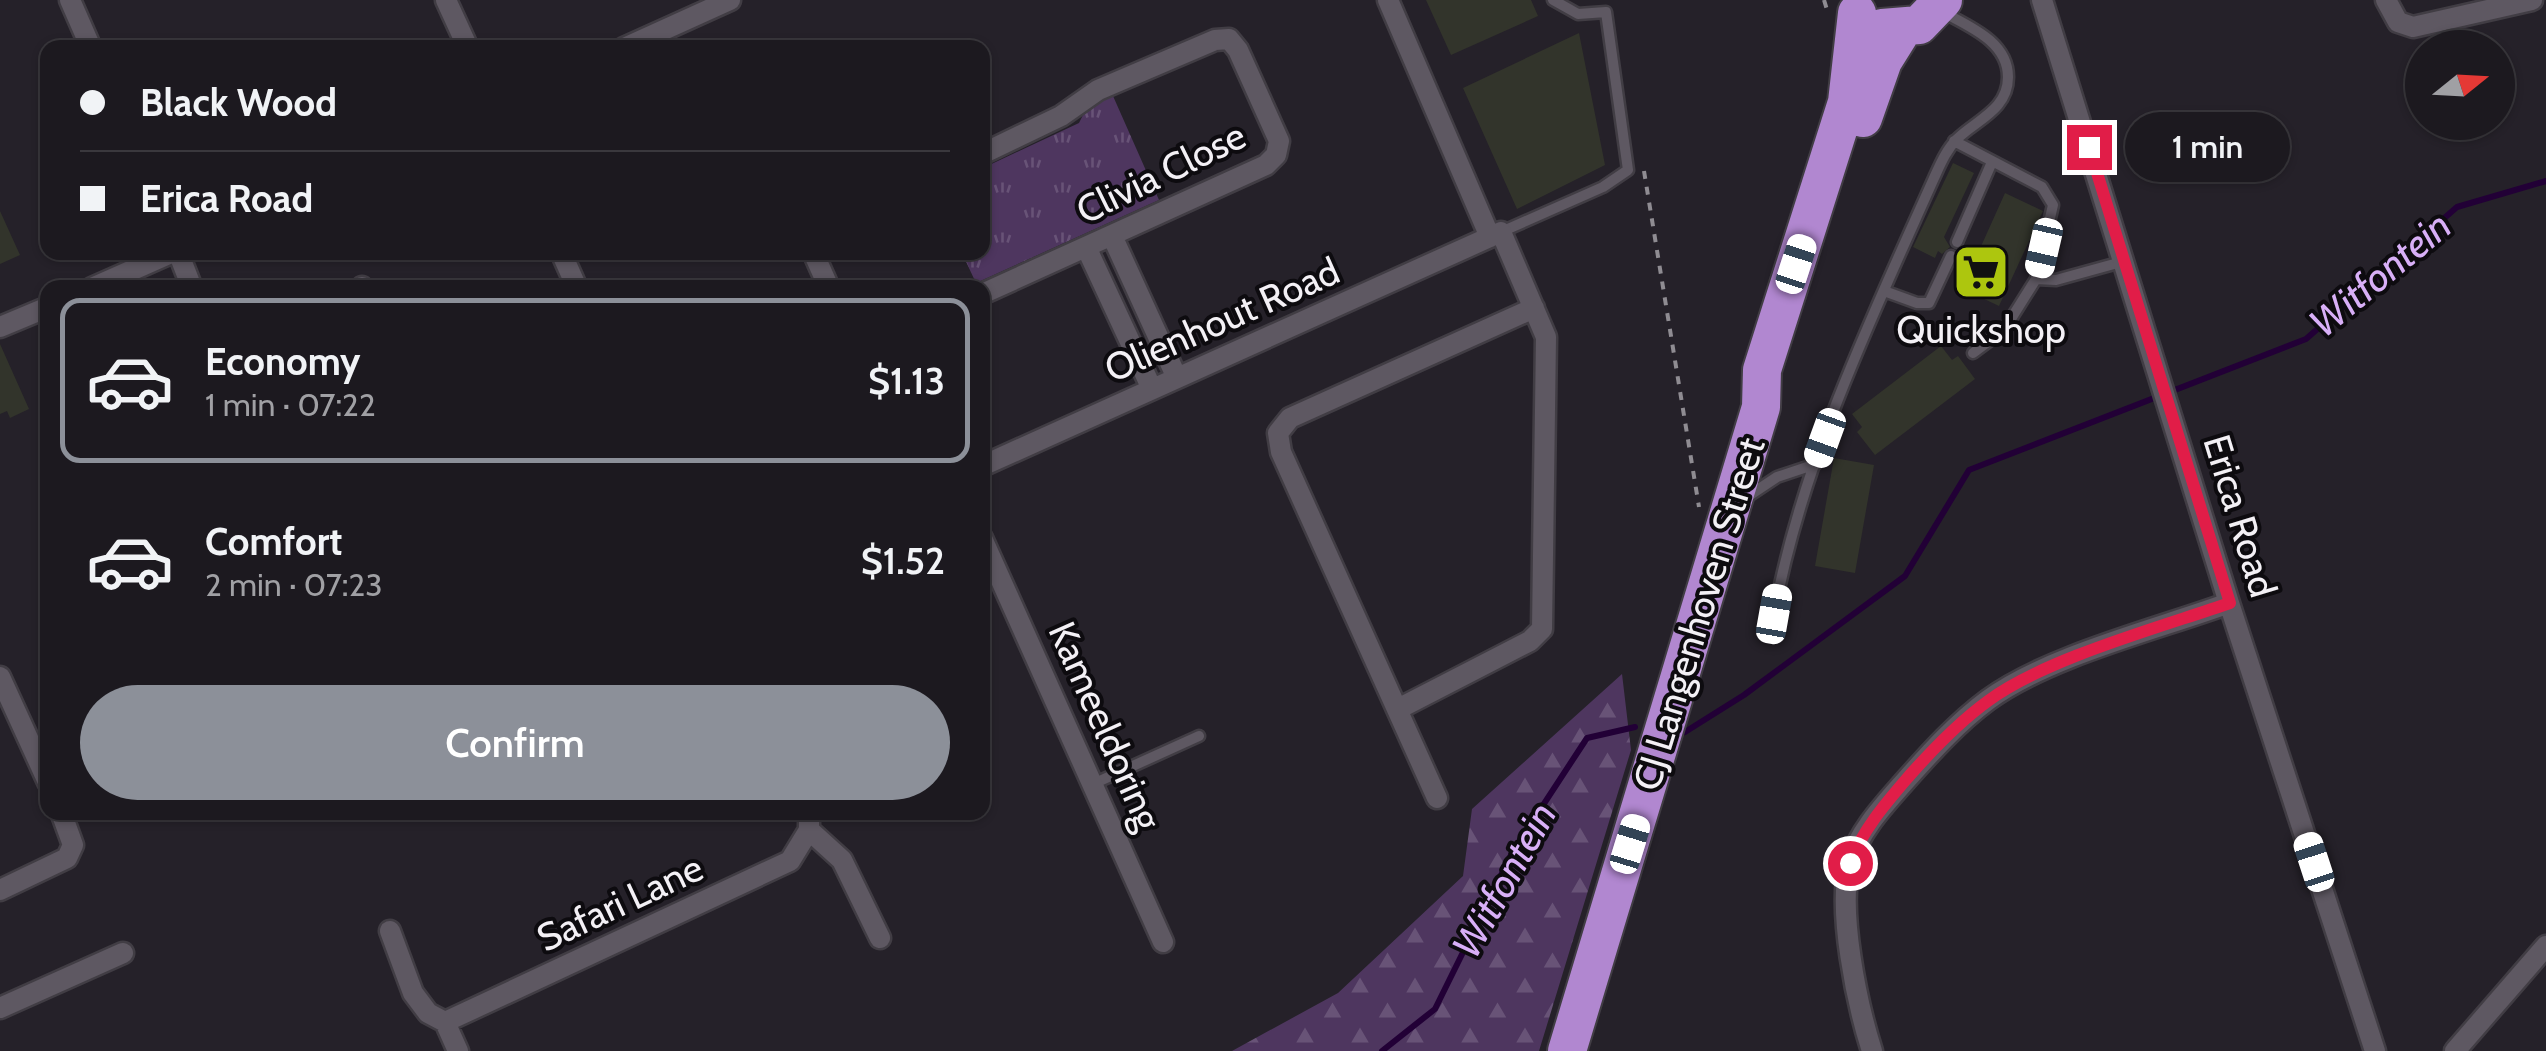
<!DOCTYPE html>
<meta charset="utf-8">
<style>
body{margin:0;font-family:Cabin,sans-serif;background:#29262c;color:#f1f3f6;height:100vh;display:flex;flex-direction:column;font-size:38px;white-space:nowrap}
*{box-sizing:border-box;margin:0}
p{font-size:32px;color:#a0a0a4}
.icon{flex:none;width:55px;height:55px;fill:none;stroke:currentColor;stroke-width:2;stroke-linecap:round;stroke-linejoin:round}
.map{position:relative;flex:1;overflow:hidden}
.panel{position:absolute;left:40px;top:280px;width:950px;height:540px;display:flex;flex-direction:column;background:#1c191f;border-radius:20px;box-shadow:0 2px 8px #0004,0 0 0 2px #3a383d}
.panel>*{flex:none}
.top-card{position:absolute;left:40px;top:40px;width:950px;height:220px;border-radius:20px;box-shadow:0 2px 8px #0004,0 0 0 2px #3a383d;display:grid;align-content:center;height:220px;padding:0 40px;background:#1c191f}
.needle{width:65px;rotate:72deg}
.fabs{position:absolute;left:2405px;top:30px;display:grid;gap:20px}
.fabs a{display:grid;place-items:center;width:110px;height:110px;border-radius:50%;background:#1c191f;box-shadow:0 2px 8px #0004,0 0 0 2px #3a383d;font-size:50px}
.end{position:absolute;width:45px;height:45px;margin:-22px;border:12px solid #e11d48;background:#fff;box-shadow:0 0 0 5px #fff}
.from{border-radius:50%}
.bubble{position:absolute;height:70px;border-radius:35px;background:#1c191f;box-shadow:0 2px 8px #0004,0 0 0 2px #3a383d;font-size:32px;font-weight:600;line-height:70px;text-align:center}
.car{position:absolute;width:30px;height:60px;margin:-30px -15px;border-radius:12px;box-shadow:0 0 8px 2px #0007;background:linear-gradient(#fff 24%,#345 0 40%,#fff 0 76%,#345 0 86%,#fff 0)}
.top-card b{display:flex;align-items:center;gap:35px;height:95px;font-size:38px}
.top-card b+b{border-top:2px solid #3a383d}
.top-card i{width:25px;height:25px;background:#f1f3f6}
ul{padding:18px 0 0;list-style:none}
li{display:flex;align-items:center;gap:30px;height:165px;margin:0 20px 15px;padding:0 20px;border:5px solid transparent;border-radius:20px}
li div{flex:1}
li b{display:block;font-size:38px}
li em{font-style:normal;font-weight:600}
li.active{border-color:#8c9099}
li>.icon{width:90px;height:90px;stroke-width:1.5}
.primary-button{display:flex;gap:20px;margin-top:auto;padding:20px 40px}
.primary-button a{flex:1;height:115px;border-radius:60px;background:#8c9099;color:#fff;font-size:40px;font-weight:600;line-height:115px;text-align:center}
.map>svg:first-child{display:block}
</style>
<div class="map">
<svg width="2546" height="1051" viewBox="0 0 2546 1051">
<defs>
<pattern id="grass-tufts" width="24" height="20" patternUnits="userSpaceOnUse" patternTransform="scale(2.5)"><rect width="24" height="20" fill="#4e365f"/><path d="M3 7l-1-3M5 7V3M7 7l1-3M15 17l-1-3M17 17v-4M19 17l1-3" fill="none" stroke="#685377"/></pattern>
<pattern id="forest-firs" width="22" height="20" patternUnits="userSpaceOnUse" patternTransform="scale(2.5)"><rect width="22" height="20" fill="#4e365f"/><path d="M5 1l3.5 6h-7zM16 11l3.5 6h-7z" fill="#685377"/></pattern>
</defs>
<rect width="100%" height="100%" fill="#252129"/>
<!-- grass -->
<path fill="url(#grass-tufts)" d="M1113,96L1159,200L976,283L962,253L982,252L983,168L1079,123L1087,107Z"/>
<!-- forest -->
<path fill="url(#forest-firs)" d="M1622,674L1631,750L1539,1051H1232L1338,993L1463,876L1472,809Z"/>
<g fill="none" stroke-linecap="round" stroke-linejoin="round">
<!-- stream -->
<path stroke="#220036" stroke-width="6" d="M1685,732L1744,695L1905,576L1969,470L2306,339L2457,207L2546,181
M1382,1051L1435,1009L1513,851L1587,738L1635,727"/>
</g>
<!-- building -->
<path fill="#32342b" d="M1426,0H1531L1538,16L1451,55Z
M1579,33L1605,165L1517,209L1463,88Z
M1953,163L1974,173L1944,237L1950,247L1942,254L1938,251L1935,258L1913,247Z
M2005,193L2043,211L1999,306L1961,288L1971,267L1958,261V251L1964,246L1978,253Z
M0,211L20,255L0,264Z
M0,344L29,409L10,418L7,411L0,414Z
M1941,346L1952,360L1958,356L1975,379L1875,455L1857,432L1862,427L1852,414Z
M1834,458L1874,465L1855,573L1815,566Z"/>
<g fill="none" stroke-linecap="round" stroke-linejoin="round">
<!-- lane casing -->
<g stroke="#413d44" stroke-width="15">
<path id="lane" d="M1954,141L2042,187L2053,205L2036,279L2004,330L1973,353
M1501,232L1603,187L1628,170L1606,12L1578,14L1553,0
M1957,242L1992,162
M2036,279L2056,280L2125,261
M1884,291L1917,303H1929L1951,256
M1750,495L1777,477L1816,464
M1774,614C1802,462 1871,319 1934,178C1940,165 1946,150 1957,139C1976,120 2008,110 2008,77C2008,41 1968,26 1941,11
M1093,784L1199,736"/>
</g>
<!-- street casing -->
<g stroke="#413d44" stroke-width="25">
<path id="street" d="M70,0L91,48
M446,0L468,48
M1388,0L1490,237
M2042,0L2229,603L2375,1051
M2386,0L2398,22L2413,27L2532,0
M624,48L730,0
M982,154L1061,116L1098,90L1215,40L1229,39L1238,50L1279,141L1276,155L1266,165L982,294
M1113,238L1177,378
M1087,249L1152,389
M178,252L192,288
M561,252L577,288
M813,252L829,288
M362,287V288
M92,288L173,252
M0,327L48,307
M982,466L1501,232L1546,337L1542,629L1530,641L1398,709
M982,538L1163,942
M0,677L48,782
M1437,798L1281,452L1278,433L1290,418L1534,308
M809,830L842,860L880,938
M0,890L67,858L73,845L61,812
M390,931L413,993L428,1013L445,1022L458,1051
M0,1008L123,953
M445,1022L790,861L809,830V812
M1872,1051C1857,1004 1837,910 1850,862C1859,831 1885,804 1906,780C1931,752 1957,723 1988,700C2048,656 2158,629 2229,603
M2455,1051L2546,946"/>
</g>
<!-- highway casing -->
<g stroke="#413d44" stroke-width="42">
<path id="highway" d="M1882,28L1919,25L1943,0
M1863,118L1883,61L1903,29
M1567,1051L1761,407L1762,370L1847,102L1857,13"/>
</g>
<!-- path -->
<path stroke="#8f8c92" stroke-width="4" stroke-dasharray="8 8" stroke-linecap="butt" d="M1824,0L1828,13
M1644,171L1699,507"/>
<!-- lane -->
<use href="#lane" stroke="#5e5862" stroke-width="10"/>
<!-- street -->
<use href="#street" stroke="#5e5862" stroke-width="20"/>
<!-- highway -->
<use href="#highway" stroke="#b187d0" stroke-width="38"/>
</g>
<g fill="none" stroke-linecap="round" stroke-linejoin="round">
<!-- route -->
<path stroke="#e11d48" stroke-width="12" d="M1850,863C1863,829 1886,803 1910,775C1934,748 1959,722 1988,701C2044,659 2161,627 2230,603L2089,147"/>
</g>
<!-- icons -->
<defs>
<g id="supermarket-square" transform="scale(2.875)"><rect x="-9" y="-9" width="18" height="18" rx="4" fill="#adc60e" stroke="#0d0b0f"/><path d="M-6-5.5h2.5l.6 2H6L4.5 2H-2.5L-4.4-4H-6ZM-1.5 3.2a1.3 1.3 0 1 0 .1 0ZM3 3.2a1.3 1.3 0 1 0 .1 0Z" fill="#111"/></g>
</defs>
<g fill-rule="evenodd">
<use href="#supermarket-square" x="1981" y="272"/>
</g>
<g text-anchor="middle" stroke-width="8" stroke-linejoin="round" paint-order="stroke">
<!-- street labels -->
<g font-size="38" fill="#f3f0f5" stroke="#0d0b0f">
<text transform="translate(1161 173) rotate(-26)" y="13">Clivia Close</text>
<text transform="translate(1222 320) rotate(-24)" y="13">Olienhout Road</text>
<text transform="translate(2240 516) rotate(73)" y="13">Erica Road</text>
<text transform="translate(1699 614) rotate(-73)" y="13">CJ Langenhoven Street</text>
<text transform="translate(1105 726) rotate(66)" y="13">Kameeldoring</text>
<text transform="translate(620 903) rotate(-25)" y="13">Safari Lane</text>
</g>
<!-- poi labels -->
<g font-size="38" fill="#f3f0f5" stroke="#0d0b0f">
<text x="1981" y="343">Quickshop</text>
</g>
<!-- water labels -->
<g font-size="40" font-style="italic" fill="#d8aff7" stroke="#0d0b0f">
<text transform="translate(2380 274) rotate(-40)" y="14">Witfontein</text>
<text transform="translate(1504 880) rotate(-61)" y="14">Witfontein</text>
</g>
</g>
</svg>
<div class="fabs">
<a><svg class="needle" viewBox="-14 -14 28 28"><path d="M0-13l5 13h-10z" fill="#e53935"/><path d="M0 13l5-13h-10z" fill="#a0a0a4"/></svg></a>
</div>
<i class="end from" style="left:1850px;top:863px"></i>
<i class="end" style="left:2089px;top:147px"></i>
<div class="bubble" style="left:2125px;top:112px;width:165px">1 min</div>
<i class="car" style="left:2044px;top:248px;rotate:193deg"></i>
<i class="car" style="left:1796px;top:264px;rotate:18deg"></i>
<i class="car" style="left:1825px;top:438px;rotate:200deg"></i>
<i class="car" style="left:1774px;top:614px;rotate:10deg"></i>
<i class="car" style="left:1630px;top:844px;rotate:17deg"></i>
<i class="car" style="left:2314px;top:862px;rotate:342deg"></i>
<div class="top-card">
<b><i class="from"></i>Black Wood</b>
<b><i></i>Erica Road</b>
</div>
<section class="panel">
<ul>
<li class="active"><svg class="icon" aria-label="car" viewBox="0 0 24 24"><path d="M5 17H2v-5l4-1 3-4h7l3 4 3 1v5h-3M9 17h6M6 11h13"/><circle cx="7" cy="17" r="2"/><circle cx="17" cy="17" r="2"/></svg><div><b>Economy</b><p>1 min · 07:22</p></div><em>$1.13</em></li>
<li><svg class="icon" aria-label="car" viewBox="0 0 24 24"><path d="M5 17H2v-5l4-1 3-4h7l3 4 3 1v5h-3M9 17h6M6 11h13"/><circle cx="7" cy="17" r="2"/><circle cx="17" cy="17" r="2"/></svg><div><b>Comfort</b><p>2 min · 07:23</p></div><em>$1.52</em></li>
</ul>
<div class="primary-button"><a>Confirm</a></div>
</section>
</div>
